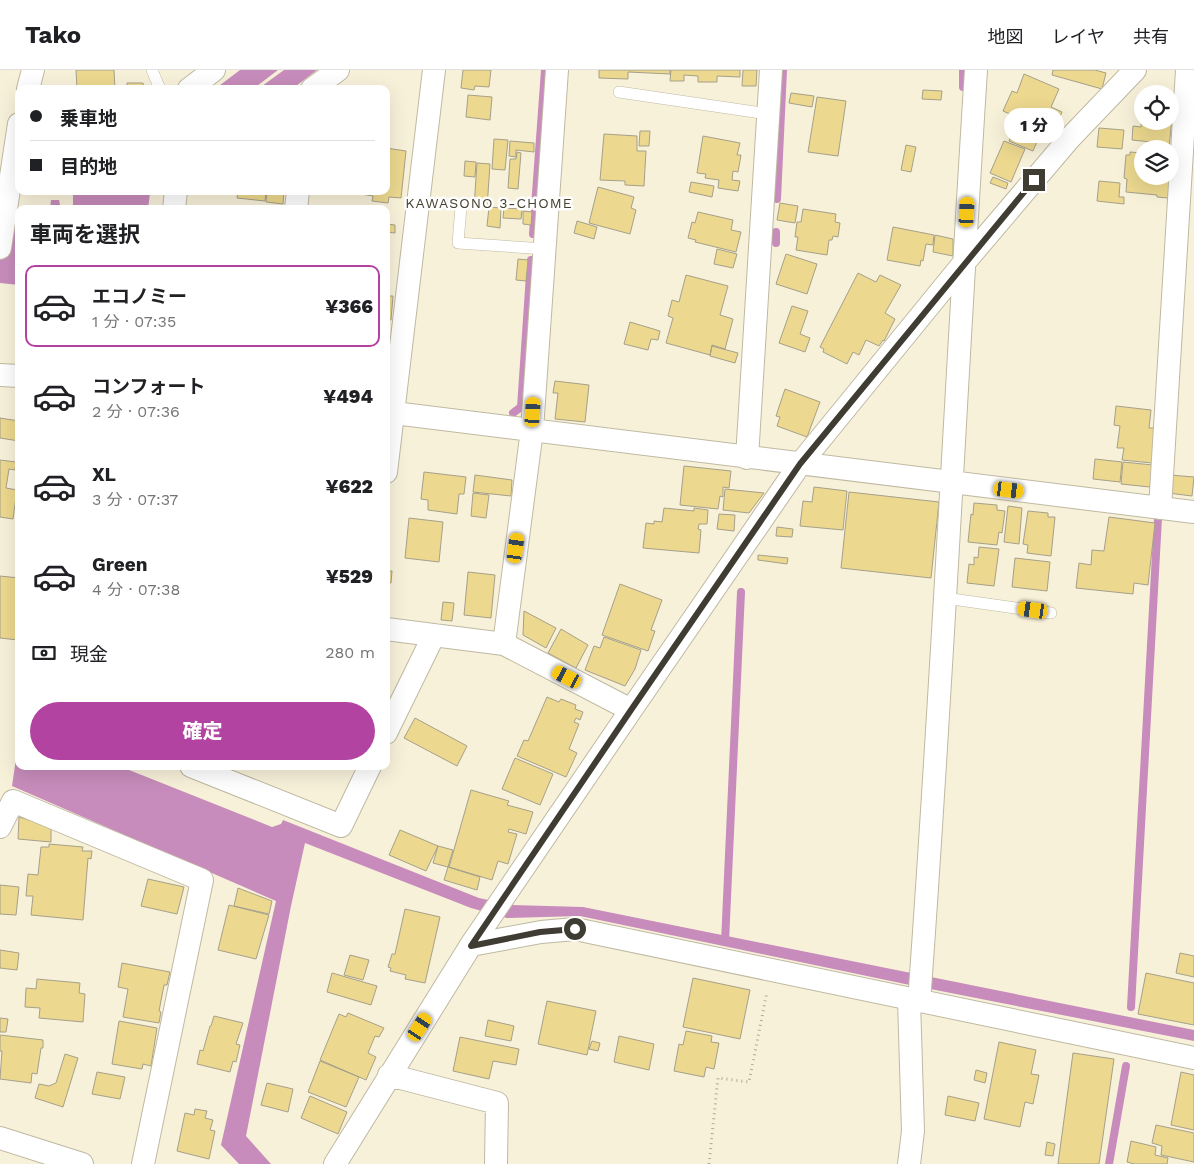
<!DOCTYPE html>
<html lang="ja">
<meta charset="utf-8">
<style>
body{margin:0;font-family:"Work Sans","Noto Sans JP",sans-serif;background:#f2f2f2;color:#202124;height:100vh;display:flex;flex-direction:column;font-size:19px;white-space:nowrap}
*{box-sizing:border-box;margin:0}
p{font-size:16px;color:#757577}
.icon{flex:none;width:28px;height:28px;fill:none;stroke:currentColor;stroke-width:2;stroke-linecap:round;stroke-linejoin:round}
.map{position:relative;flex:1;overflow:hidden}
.details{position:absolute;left:15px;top:135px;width:375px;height:565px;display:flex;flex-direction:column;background:#fff;border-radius:10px;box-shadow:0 5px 20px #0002}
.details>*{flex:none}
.hud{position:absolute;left:15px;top:15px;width:375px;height:110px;border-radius:10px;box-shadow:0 5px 20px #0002;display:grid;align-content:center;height:110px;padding:0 15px;background:#fff}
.tools{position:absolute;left:1134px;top:15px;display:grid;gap:10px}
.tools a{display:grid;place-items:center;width:45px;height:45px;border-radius:50%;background:#fff;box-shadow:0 5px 20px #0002;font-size:25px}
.end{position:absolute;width:22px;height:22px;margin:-11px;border:6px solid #3f3d33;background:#fff;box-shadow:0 0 0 2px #fff}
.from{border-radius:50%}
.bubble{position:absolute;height:35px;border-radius:18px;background:#fff;box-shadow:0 5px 20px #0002;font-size:16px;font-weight:800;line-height:35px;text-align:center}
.car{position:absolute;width:15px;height:30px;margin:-15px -8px;border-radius:6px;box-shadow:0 0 4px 1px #0007;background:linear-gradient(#f5c518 24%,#345 0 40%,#f5c518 0 76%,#345 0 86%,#f5c518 0)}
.hud b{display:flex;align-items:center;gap:18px;height:48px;font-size:19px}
.hud b+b{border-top:1px solid #e0e0e0}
.hud i{width:12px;height:12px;background:#202124}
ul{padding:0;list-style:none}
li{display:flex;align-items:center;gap:15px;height:82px;margin:0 10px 8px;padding:0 5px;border:2px solid transparent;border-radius:10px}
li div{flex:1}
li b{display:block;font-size:19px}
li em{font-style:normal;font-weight:800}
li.selected{border-color:#b243a1}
li>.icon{width:45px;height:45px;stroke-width:1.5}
h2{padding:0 15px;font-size:22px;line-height:60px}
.pay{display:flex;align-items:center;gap:12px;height:55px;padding:0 15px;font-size:19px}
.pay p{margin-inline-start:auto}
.primary-button{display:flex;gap:10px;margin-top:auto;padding:10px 15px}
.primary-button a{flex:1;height:58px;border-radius:30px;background:#b243a1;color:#fff;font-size:20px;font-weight:800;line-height:58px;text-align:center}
header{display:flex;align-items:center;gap:30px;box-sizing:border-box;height:70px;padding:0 25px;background:#fff;border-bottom:1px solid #e0e0e0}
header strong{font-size:24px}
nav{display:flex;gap:28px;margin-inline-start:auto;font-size:18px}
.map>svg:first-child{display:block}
</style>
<header>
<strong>Tako</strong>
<nav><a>地図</a><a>レイヤ</a><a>共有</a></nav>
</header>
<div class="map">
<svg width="1194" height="1094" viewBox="0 0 1194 1094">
<rect width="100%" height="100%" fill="#f8f1da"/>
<!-- water -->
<path fill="#c78cbb" d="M240,0H278L253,19H215Z
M284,0H317L292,19H258Z
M56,121H152L150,123L148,139H50L51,130H59L60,135L73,136V123Z
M0,157L19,159V215L0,213Z
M19,668V696H119L272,757L281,754L283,750L479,828L512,835L583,837L1194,960V971L905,914L580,846L507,848L471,838L305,773L291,836L246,1066L271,1094H239L221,1075L276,831L12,716Z"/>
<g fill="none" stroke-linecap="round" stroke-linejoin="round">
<!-- stream -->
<path stroke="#c78cbb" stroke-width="8" d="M963,17V0
M777,129L783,0
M776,162V173
M533,164L545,0
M513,343L521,337L531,190
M725,872L741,522
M1131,937L1158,448
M1109,1094L1126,996"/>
</g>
<!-- building -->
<path fill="#ecd88e" stroke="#a6a08a" d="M76,0H114L115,19H77Z
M463,0H491L489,17L475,16L474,20L461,18Z
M599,0H670V4L628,2V9L599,8Z
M671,0H740V7L717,6V12H698V6L684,5V11H670Z
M743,0H757L756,16H742Z
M1053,0H1095L1106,3L1102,19L1052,5Z
M1024,4L1059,19L1051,37L1062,42L1053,63L1003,41L1012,21L1017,23Z
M127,13H143L144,19H127Z
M923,20L942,21L941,30L922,29Z
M791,23L814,26L812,37L789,33Z
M468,25L492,27L490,50L466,47Z
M1170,25H1174L1169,79H1150L1151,72L1132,70L1133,56L1141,57L1142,38V51H1170Z
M817,27L846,31L838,86L808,82Z
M1017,52L1041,62L1033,81L1009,71Z
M1099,58L1124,60L1122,79L1097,77Z
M640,61H650L649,76H639Z
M604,64L637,66V81H646L644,116L625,115V111L600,110Z
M703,66L740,73L737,85H741L738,102L733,101L732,110L740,111L738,121L718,118L719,110L705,108L706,104L697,103Z
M494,69L508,70L505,100L492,99Z
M510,71L534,73V82L516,80V87L509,86Z
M1004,71L1025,79L1011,112L990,103Z
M906,75L916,77L911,102L901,100Z
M386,78L406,81L401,128L389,127L388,133L372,131L373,126L361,124V121H386Z
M517,82L521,83L518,119L508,118L510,89H516Z
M1130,82L1142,83V106H1170L1168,128L1157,127V125L1126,122L1127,109L1124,108L1126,85H1130Z
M465,91L476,92L475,107L464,106Z
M477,93L490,94L487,138L474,137Z
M993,107L1008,113L1006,119L990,113Z
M1099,111L1120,113L1119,127H1124V134L1097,131Z
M691,112L714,116L712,127L689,122Z
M598,117L634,127L631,138L636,140L630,164L589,153Z
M238,121H266L265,131L237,128Z
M267,121H284L283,134L266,132Z
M780,133L798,136L795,153L777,150Z
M489,137L501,138L500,158L487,156Z
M504,138L522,139L521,149L503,148Z
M803,139L836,144L835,152L840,153L838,167L833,166L832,170H829L827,185L796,180L798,167H795L797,152H801Z
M523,141L532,142L531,155L523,154Z
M698,142L733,150L731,160L741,162L736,182L695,172L696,170L688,168L692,152L695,153Z
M577,151L597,157L594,169L574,163Z
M386,154L395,155V163L386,162Z
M893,157L934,165L933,175L926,174L923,191L921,190L920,196L887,190Z
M935,165L953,169V186L933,182Z
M717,179L737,184L733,198L714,194Z
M786,184L817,194L807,224L776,214Z
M518,189L528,190L526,211L516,210Z
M858,203L876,212L880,205L901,215L885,243L895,249L884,271L883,270L879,276L866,270L859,285L853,282L847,294L823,282L824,279L820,277Z
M686,205L728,216L720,245L733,249L725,279L712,275L710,285L666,273L673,248L668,246L672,230L679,232Z
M386,212H388L387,226H393L391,250H386Z
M792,236L808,241L800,264L810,268L805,282L779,273Z
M630,252L660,261L658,270L651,269L648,280L624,274Z
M712,276L738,283L735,293L710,286Z
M555,311L589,315L585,352L555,349L558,323H553Z
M785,319L820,332L807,367L777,356L780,347L776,346Z
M1116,336L1151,340L1149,358H1156L1152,393L1122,390L1124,378H1117L1120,356L1114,355Z
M0,348L19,351V371L0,368Z
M1095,389L1122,392L1120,412L1093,409Z
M0,390L16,392L15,400L9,399L6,418L17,420L13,449L0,447Z
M1123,392L1153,395L1150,417L1121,414Z
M684,396L731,401L729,418L723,417V427L720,426L718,439L680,435Z
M424,402L466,407L464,424H459L457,444L428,440V430L421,429Z
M475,405L512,410L511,426L473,422Z
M1170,405L1194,407L1192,426L1168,423Z
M814,417L847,421L843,460L800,456L803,431L812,432Z
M725,419L764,423L749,443L723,440Z
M849,422L939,432L931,508L841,498Z
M473,423L489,425L486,448L471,446Z
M974,433L997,435V440L1005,441L1002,463L999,462L997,475L968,472L971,444L973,445Z
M1008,436L1022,438L1019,474L1004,472Z
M664,438L694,441V438L708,440L707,454H699L698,459L701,460L699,483L643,478L646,453L654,454V451L662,452Z
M1028,441L1048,443V447H1055L1051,486L1027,483L1028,475L1023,474Z
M719,444L735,445L734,461L717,459Z
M1109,447L1155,453L1148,515L1134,513L1133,524L1076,518L1079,493L1091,495L1092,480L1104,481Z
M409,448L443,452L439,492L405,488Z
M777,457L793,459L792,467L776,466Z
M979,477L999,479L994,516L967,513L969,494L974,495V487L978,488Z
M758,485L788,488L787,494L758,490Z
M1015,488L1050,492L1047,521L1012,517Z
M386,501H392L391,513H386Z
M468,502L495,505L491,548L464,545Z
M0,506L19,508L18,570L0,568Z
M620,514L662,530L651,560L655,561L648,581L602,565Z
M443,532L454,533L452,551L441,550Z
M524,541L556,558L546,578L523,565Z
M561,559L588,575L576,598L548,583Z
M604,567L641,580L635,599L625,616L585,600L594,576L600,578Z
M547,627L559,632L561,629L576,635L575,639L583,642L580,650L576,648L574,652L579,654L569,679L577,683L566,707L517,686L524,670L528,671Z
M415,648L467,676L457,696L404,668Z
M515,688L553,704L540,735L502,719Z
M471,720L509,731L507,735L533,742L526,764L509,759L508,762L517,764L508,794L498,791L492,810L449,797Z
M19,747L51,756V772L18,769Z
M400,760L438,776L426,801L389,785Z
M49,774L83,777L82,781H92L91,789L88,788L83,850L31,845L33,826H26L28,804L38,805L41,777H49Z
M438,776L453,780L448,797L433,793Z
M448,797L480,807L477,820L444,810Z
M148,809L184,817L177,844L141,836Z
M0,815L19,817L16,845L0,844Z
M238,818L272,831L269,844L234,836Z
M229,835L269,845L256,889L218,880Z
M405,839L440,847L425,913L405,909L406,905L390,901L391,898L388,897L392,884H395Z
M0,880L19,883L17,900L0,898Z
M1180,883L1194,886V907L1176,903Z
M350,885L369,890L363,910L344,905Z
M122,893L170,902L167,915H164L159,941L161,942L159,953L123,947L128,919L118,917Z
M332,903L377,916L371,935L327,922Z
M1146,903L1194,913V955L1138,944Z
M693,908L750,920L740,969L683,957Z
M37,909L80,913L79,923L85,924L83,952L39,948L40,938L25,937L26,918L36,919Z
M547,931L596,941L587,985L538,974Z
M348,943L384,958L379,967L375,966L368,983L376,987L366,1010L320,990L339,944L346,947Z
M214,946L243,953L236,974L240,975L236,992L233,991L230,1002L197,994L200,980L203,981L210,956H211Z
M0,948L8,949L6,962H0Z
M488,950L514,956L511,971L485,966Z
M119,951L157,958L151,996L143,994L142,999L112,994Z
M686,961L712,966L711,972L719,973L714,999L706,997L704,1007L674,1001L679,974L683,975Z
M0,965L43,970V978H41L37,1004L32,1003L31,1013L0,1009L2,981H0Z
M619,966L654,974L649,1000L614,992Z
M460,967L519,979L516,995L493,991L489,1009L453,1001Z
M592,971L600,973L598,981L589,979Z
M999,972L1036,980L1031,1004L1039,1005L1033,1034L1025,1032L1020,1057L984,1049Z
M1073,983L1114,989L1099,1094H1058Z
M65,984L78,988L63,1037L35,1028L39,1014L49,1016L56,1013Z
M320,991L359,1007L346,1037L308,1022Z
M976,1000L987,1003L985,1013L974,1010Z
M97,1002L125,1007L120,1029L92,1024Z
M1181,1002L1194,1005V1060L1171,1055Z
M267,1013L293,1019L288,1042L261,1035Z
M310,1026L347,1042L338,1064L301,1048Z
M948,1026L979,1033L975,1051L945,1045Z
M195,1039L207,1041L205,1048L213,1050L210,1060L215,1061L209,1089L177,1081L185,1043L194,1045Z
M1156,1055L1194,1063V1092L1161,1085L1162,1076L1152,1073Z
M1131,1071L1156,1077L1155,1085L1168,1088L1167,1094H1134L1127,1092Z
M1047,1072L1055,1074L1053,1086L1045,1085Z"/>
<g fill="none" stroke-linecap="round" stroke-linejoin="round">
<!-- lane casing -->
<g stroke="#bfb9a2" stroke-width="12">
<path id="lane" d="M152,0L160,19
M619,22L768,44
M461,137L458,173L545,179
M945,528L1051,543"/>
</g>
<!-- street casing -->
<g stroke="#bfb9a2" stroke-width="24">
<path id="street" d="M28,19L33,0
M189,19L214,0
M312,19L338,0
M174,139L176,121
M296,139L298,121
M0,178L19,54
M0,305L19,306
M386,342L1194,442
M747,388L771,0
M386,402L434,0
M1160,438L1187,0
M386,559L504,574L631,640
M504,574L532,360L557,0
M386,663L434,565
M191,696L341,756L370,696
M0,757L13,731L202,810L143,1094
M471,875L541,862L575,859L1194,988
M909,930L913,1061L909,1094
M919,932C942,622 956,311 976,0
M389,1005L497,1033L496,1094
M0,1068L82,1094
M335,1094L471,875L631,640L800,394L963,194L1069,69L1135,0"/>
</g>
<!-- path -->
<path stroke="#afaa98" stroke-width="3" stroke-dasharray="1 4" stroke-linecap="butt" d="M709,1094L718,1008L749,1012L767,922"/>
<!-- lane -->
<use href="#lane" stroke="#fff" stroke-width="11"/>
<!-- street -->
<use href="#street" stroke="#fff" stroke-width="22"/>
</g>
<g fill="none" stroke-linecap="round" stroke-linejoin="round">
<!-- route -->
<path stroke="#3f3d33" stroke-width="6" d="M575,859L540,862L471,876L631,640L800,394L1034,110"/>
</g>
<g text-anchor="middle" stroke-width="5" stroke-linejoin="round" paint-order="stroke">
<!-- neighbourhood labels -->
<g font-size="14" letter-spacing="1" fill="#46402d" stroke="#fefefe">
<text x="489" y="138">KAWASONO 3-CHOME</text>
</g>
</g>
</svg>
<div class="tools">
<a><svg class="icon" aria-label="locate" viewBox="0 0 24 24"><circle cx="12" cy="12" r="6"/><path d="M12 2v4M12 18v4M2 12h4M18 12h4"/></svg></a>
<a><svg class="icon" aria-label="layers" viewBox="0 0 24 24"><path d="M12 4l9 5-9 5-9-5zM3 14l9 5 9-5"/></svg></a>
</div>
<i class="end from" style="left:575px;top:859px"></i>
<i class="end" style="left:1034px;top:110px"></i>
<div class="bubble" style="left:1004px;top:38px;width:60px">1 分</div>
<i class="car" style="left:967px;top:142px;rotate:3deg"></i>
<i class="car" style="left:533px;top:342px;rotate:4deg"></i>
<i class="car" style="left:1009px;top:420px;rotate:97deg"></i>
<i class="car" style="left:516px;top:478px;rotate:8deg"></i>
<i class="car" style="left:1033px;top:540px;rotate:278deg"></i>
<i class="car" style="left:567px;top:607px;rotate:297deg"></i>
<i class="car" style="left:420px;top:957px;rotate:33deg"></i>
<div class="hud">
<b><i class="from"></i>乗車地</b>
<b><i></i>目的地</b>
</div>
<section class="details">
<h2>車両を選択</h2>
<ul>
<li class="selected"><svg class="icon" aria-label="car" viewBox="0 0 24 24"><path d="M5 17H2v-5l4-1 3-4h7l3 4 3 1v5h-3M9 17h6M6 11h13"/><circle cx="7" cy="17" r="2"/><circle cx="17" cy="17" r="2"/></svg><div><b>エコノミー</b><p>1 分 · 07:35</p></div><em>¥366</em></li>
<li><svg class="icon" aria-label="car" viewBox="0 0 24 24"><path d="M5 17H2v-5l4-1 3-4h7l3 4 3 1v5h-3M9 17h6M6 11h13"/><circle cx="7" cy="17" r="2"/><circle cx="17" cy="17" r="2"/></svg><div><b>コンフォート</b><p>2 分 · 07:36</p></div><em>¥494</em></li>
<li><svg class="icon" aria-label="car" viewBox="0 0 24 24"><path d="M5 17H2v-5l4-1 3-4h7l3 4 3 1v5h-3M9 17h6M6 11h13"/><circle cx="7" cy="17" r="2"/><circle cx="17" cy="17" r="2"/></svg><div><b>XL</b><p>3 分 · 07:37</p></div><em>¥622</em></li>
<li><svg class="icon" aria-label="car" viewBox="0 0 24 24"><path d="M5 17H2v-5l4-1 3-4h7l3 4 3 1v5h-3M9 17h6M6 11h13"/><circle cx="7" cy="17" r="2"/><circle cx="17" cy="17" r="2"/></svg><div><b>Green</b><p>4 分 · 07:38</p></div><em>¥529</em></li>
</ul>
<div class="pay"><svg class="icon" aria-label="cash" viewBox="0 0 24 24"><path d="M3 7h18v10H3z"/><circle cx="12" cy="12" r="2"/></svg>現金<p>280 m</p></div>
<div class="primary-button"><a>確定</a></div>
</section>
</div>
